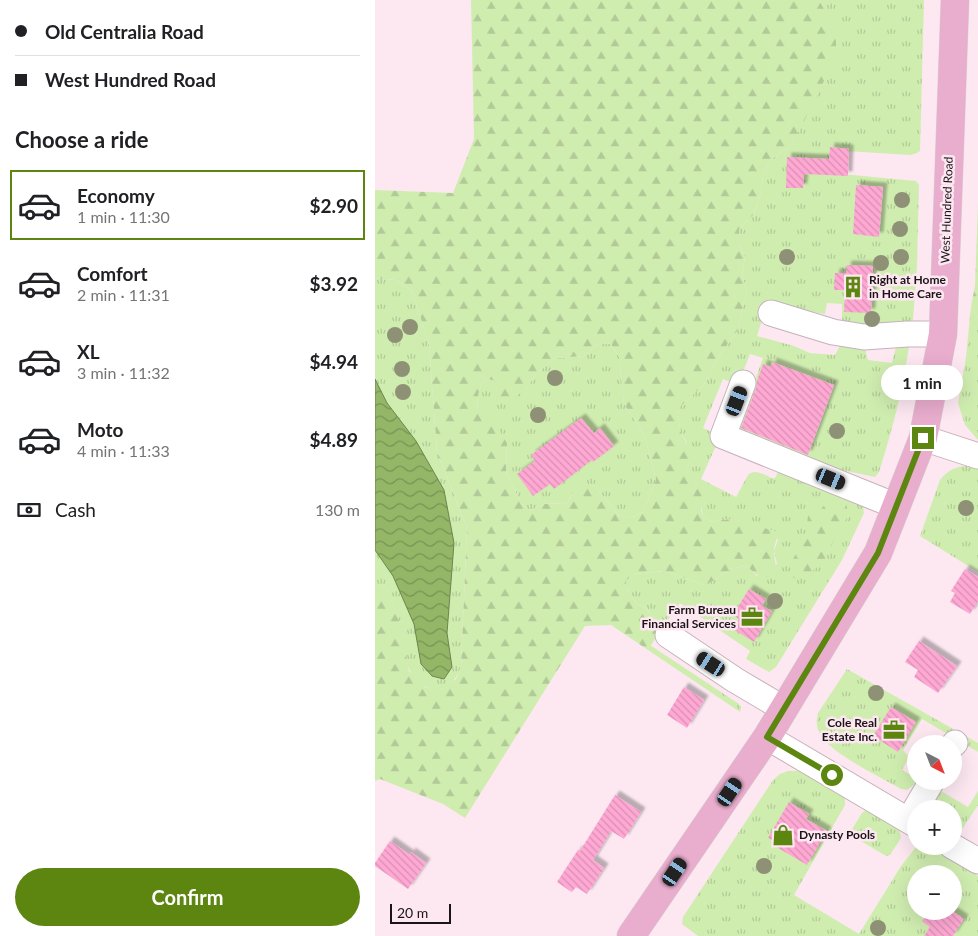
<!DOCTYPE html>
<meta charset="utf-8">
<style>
body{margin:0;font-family:Lato,sans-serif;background:#f2f2f2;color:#202124;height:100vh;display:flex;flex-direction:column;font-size:19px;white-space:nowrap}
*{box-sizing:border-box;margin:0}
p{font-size:16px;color:#757577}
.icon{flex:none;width:28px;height:28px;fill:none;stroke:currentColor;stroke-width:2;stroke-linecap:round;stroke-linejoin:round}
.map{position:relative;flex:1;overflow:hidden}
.panel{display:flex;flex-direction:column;background:#fff;width:375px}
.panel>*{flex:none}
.hud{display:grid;align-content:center;height:110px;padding:0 15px;background:#fff}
.needle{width:32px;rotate:138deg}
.controls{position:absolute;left:532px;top:735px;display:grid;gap:10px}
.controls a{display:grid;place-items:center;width:55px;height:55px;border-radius:50%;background:#fff;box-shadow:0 5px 20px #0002;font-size:25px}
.scale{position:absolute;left:15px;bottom:12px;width:61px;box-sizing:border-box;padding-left:5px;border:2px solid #1b1417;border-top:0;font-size:14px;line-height:18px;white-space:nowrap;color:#1b1417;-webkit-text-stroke:4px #fde8f1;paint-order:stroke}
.end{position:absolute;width:22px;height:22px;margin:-11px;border:6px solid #5c860f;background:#fff;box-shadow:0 0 0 2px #fff}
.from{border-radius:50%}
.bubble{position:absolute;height:35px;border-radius:18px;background:#fff;box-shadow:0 5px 20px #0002;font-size:16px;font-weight:700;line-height:35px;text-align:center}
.car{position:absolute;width:15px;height:30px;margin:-15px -8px;border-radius:6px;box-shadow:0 0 4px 1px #0007;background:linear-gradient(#222 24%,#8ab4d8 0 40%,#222 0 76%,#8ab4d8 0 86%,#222 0)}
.hud b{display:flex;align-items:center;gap:18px;height:48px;font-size:19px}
.hud b+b{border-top:1px solid #e0e0e0}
.hud i{width:12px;height:12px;background:#202124}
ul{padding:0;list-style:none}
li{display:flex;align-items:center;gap:15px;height:70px;margin:0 10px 8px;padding:0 5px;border:2px solid transparent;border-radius:0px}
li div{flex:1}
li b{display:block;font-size:19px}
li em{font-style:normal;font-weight:700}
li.active{border-color:#5c860f}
li>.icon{width:45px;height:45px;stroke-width:1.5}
h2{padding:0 15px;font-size:22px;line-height:60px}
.pay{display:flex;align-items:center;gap:12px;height:55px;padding:0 15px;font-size:19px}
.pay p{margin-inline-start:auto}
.button{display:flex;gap:10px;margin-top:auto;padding:10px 15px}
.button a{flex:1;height:58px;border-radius:30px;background:#5c860f;color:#fff;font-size:20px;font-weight:700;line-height:58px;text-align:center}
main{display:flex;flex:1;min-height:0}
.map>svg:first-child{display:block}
</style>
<main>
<section class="panel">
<div class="hud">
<b><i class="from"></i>Old Centralia Road</b>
<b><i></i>West Hundred Road</b>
</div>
<h2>Choose a ride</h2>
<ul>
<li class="active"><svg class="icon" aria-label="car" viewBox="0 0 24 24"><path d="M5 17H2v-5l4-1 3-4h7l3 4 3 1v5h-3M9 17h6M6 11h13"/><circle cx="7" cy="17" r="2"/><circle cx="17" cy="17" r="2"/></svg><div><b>Economy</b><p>1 min · 11:30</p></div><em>$2.90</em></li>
<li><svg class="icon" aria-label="car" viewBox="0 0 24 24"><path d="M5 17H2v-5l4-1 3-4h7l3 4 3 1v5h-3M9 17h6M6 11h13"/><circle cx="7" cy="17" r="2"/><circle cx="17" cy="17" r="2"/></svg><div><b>Comfort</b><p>2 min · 11:31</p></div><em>$3.92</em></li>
<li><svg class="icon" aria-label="car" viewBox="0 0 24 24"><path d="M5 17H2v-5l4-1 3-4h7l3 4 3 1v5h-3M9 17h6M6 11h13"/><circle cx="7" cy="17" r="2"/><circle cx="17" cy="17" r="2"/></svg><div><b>XL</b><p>3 min · 11:32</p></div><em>$4.94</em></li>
<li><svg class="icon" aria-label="car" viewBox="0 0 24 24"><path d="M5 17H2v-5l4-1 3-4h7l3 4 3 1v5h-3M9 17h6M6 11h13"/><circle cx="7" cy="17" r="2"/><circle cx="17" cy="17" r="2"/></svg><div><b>Moto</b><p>4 min · 11:33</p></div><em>$4.89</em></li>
</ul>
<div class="pay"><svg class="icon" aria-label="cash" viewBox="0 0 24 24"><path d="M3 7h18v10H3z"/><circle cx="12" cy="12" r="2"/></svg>Cash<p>130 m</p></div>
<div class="button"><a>Confirm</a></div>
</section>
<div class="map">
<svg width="603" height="936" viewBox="0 0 603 936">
<defs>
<pattern id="grass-tufts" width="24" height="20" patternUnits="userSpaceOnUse" patternTransform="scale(1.25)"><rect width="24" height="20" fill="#d0edb0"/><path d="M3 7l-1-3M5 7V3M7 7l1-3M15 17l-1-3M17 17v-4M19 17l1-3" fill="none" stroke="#b2ca97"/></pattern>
<pattern id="forest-firs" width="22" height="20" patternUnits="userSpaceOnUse" patternTransform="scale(1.25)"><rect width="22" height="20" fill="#d0edb0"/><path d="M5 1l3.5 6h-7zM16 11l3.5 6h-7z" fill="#b2ca97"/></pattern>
<pattern id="water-waves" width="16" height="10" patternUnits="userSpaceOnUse" patternTransform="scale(1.25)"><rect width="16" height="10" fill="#93b667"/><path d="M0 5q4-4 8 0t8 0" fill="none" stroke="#779354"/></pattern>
<pattern id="building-back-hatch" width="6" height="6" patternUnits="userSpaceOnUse" patternTransform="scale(1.25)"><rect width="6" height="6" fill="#fea8d3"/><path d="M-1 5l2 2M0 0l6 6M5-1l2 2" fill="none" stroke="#d990b4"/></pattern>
<filter id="shadow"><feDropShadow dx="4.5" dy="-4.5" stdDeviation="1" flood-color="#0004"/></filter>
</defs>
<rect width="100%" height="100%" fill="#fde8f1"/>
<!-- grass -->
<path fill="url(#grass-tufts)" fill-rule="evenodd" d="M444,0H549L545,151L542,153L536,155L470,151L467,174L541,181L544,185L542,265L538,320L536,324L467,326V304L452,303L450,314L392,304L382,336L419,346L435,353L460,355L468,340L489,345L493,360L517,363L522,343H533L534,347C527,392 518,428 504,472L500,477L462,469L361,432L388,358L375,354L365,380L358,383L348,379L328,428L344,435V439L326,479L361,497L373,475C380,468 389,475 397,478H400L404,470L484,503L488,507L489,513L467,560L401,667L394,672L371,659L375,651L305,603L287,628L272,609L262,604L251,588V581L258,574L290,571L329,585L338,581L358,568L372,566L382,576L402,564L399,551L403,539L372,529L363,520L352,519L337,522L328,516L322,484L314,479L311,472L315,460L311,441L306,433L302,415L306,406L330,383L346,353L362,331L372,291L367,275L370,257L364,243V229L378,215L385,197L388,176L395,160L417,145L425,127L448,7Z
M0,278L21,280L37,291L54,344L62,452L92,528L86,666C83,676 75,689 63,689C27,687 32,650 25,625C22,613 16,600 12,588L0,582Z
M596,306L603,318V440L590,425L583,403L591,357Z
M224,343L236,344L244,357L249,404L270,436L281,480L268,512L256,518L243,514L221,488L199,491L192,503L169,504L155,511L146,503L131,472L132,443L102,407L104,390L110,379L118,380L124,386L150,390L161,374L180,358L209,356Z
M597,465L603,468V572L545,536L565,480C573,469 583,466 597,465Z
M275,645L364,704L366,707L365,712L273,650Z
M472,669L603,743V752L547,719L528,750L534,757L527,770L541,778L540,784L532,790L526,789C507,778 455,753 446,735C441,728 441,721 443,713Z
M413,771H426L467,793L470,799V805L419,895L484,934L526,866L541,847L555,846L603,876V936H323L307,924L308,917L398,780L405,774ZM541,874H579V911H541Z
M566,791L593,807L603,791V805L582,837L579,835V809H561L559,803L560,795Z
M491,810L496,811L524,828L526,838L515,855L511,856L474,834L487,813Z"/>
<!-- forest -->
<path fill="url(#forest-firs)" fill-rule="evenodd" d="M96,0H444L461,31V57L417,145L395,160L388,176L385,197L378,215L364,229V243L370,257L367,275L372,291L362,331L346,353L330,383L306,406L302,415L306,433L315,450V460L311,472C315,481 325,484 329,493C331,499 326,502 326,508C326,511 327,513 328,516L337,522C344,521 355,517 363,520C369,523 372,529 381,532L389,528L400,531C404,541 400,540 399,550C399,559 402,563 400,575C386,580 382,576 372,566L358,568L338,581L329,585L290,571L258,574L251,581V588L262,604L272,609L287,628L273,650L236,625L210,626L90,818L68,804L5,779L0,781V582L12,588L26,625L34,671L50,687L66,689L81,679L86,666L92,528L62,452L54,344L37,291L21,280L0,278V190L78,193L99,139ZM224,343L236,344L244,357L249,404L270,436L281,480L268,512L256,518L243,514L221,488L207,485L199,491L192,503L169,504L155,511L146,503L131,472L132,443L113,412L102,407L104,390L110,379L118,380L123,386V398L131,403L150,390L161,374L180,358L209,356Z
M603,203V318L596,306L600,286Z
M465,497L472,506V518L464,529L450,560L431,577L421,579L415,576V564L430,539L433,516L439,510L446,509L455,499Z"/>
<!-- water -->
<path fill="url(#water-waves)" stroke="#6f854f" d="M0,379L12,403L41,441L69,490L79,543L72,633L77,667L69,679L57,676L46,664L39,624L18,576L0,550Z"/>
<!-- building -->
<path fill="url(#building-back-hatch)" filter="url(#shadow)" d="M455,147L474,149L473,176L429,174L428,188H411L412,157L454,159Z
M481,185L508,187L504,237L478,234Z
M472,265L498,266L496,313L469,312L470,290H459L460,273H471Z
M397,362L459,385L433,455L366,428L381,388L382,381L388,364L396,367Z
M206,418L219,433L225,428L239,446L218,462L217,460L179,489L175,484L158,496L142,474L160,461L156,455Z
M590,569L603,577V601L595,614L575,602L580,593L576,591Z
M374,589L391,599L387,606L397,611L379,642L358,629L364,619L358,615Z
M544,641L582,666L563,693L539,677L543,670L530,662Z
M309,687L329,700L312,728L292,715Z
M516,707L541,722L523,752L498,736Z
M240,795L266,812L249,839L236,831L218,860L229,868L212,894L201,887L197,892L195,891L182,882L203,850L205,851Z
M414,802L434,814L431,819L452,831L432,865L398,845L397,840L393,838Z
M15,841L35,855L36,852L51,863L33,889L0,866V863Z
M554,911H577L589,919L578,936H549L555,927L547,921Z"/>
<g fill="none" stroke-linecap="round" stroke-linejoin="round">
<!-- minor casing -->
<g stroke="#c5b2bb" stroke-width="27">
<path id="minor" d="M396,313L458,332L489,337L532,334H568
M368,383L348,436L521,506
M548,438L603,456
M293,635L360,680L409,709
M392,737L541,825
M579,744L580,743
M534,820L557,781
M577,846L603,861"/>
</g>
<!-- major casing -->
<g stroke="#d6d5d5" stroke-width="29">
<path id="major" d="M256,936L392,737L503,553L548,438L568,334L580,0"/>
</g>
<!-- minor -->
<use href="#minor" stroke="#fff" stroke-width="25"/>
<!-- major -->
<use href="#major" stroke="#e9adcd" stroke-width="28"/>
</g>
<!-- trees -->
<g fill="#8e9175">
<circle cx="527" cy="200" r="8"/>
<circle cx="525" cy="229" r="8"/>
<circle cx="412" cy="257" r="8"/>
<circle cx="526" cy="257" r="8"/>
<circle cx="506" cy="263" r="8"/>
<circle cx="497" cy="319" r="8"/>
<circle cx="35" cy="327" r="8"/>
<circle cx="20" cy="335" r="8"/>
<circle cx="27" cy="369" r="8"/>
<circle cx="180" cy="378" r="8"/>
<circle cx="28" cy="392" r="8"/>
<circle cx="163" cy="415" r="8"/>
<circle cx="462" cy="431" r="8"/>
<circle cx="591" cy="508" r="8"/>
<circle cx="400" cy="601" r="8"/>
<circle cx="501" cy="693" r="8"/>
<circle cx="389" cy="866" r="8"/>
<circle cx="503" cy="928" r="8"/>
</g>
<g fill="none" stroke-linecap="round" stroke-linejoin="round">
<!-- route -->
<path stroke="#5c860f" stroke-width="6" d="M457,775L392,737L503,553L548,438"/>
</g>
<!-- icons -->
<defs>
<g id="building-bare" transform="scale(1.725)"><path d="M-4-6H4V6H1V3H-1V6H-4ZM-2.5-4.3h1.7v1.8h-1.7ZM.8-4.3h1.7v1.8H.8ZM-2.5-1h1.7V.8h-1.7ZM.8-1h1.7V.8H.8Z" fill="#5c860f" stroke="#fde8f1" stroke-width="2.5" paint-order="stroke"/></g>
<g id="office-bare" transform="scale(1.725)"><path d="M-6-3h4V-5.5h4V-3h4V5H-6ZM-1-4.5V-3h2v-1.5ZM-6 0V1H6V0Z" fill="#5c860f" stroke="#fde8f1" stroke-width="2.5" paint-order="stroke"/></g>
<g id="shop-bare" transform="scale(1.725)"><path d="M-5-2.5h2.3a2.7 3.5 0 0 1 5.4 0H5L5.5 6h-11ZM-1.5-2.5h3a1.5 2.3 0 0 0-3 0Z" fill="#5c860f" stroke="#fde8f1" stroke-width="2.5" paint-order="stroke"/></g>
</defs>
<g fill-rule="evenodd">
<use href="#building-bare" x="478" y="287"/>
<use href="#office-bare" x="377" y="617"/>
<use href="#office-bare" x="519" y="730"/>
<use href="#shop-bare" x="408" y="835"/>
</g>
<g text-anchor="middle" stroke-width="5" stroke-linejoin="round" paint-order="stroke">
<!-- street labels -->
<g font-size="12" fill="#1b1417" stroke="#fde8f1">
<text transform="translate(572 210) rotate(-88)" y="4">West Hundred Road</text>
</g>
<!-- poi labels -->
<g font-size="12" font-weight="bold" fill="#1b1417" stroke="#fde8f1" text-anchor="start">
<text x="494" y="284">Right at Home<tspan x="494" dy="14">in Home Care</tspan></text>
<text x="361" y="614" text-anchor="end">Farm Bureau<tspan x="361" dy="14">Financial Services</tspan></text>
<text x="502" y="727" text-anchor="end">Cole Real<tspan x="502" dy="14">Estate Inc.</tspan></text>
<text x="424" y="839">Dynasty Pools</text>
</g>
</g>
</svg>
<div class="controls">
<a><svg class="needle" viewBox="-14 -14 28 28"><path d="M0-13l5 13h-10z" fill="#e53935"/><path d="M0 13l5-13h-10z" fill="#757577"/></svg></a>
<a>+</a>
<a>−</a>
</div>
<div class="scale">20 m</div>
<i class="end from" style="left:457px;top:775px"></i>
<i class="end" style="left:548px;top:438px"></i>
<div class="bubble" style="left:506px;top:365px;width:82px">1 min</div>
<i class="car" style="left:362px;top:401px;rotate:21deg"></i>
<i class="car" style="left:456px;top:479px;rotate:112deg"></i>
<i class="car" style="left:336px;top:664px;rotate:303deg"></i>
<i class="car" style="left:355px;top:792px;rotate:34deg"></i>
<i class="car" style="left:300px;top:872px;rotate:34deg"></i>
</div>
</main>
